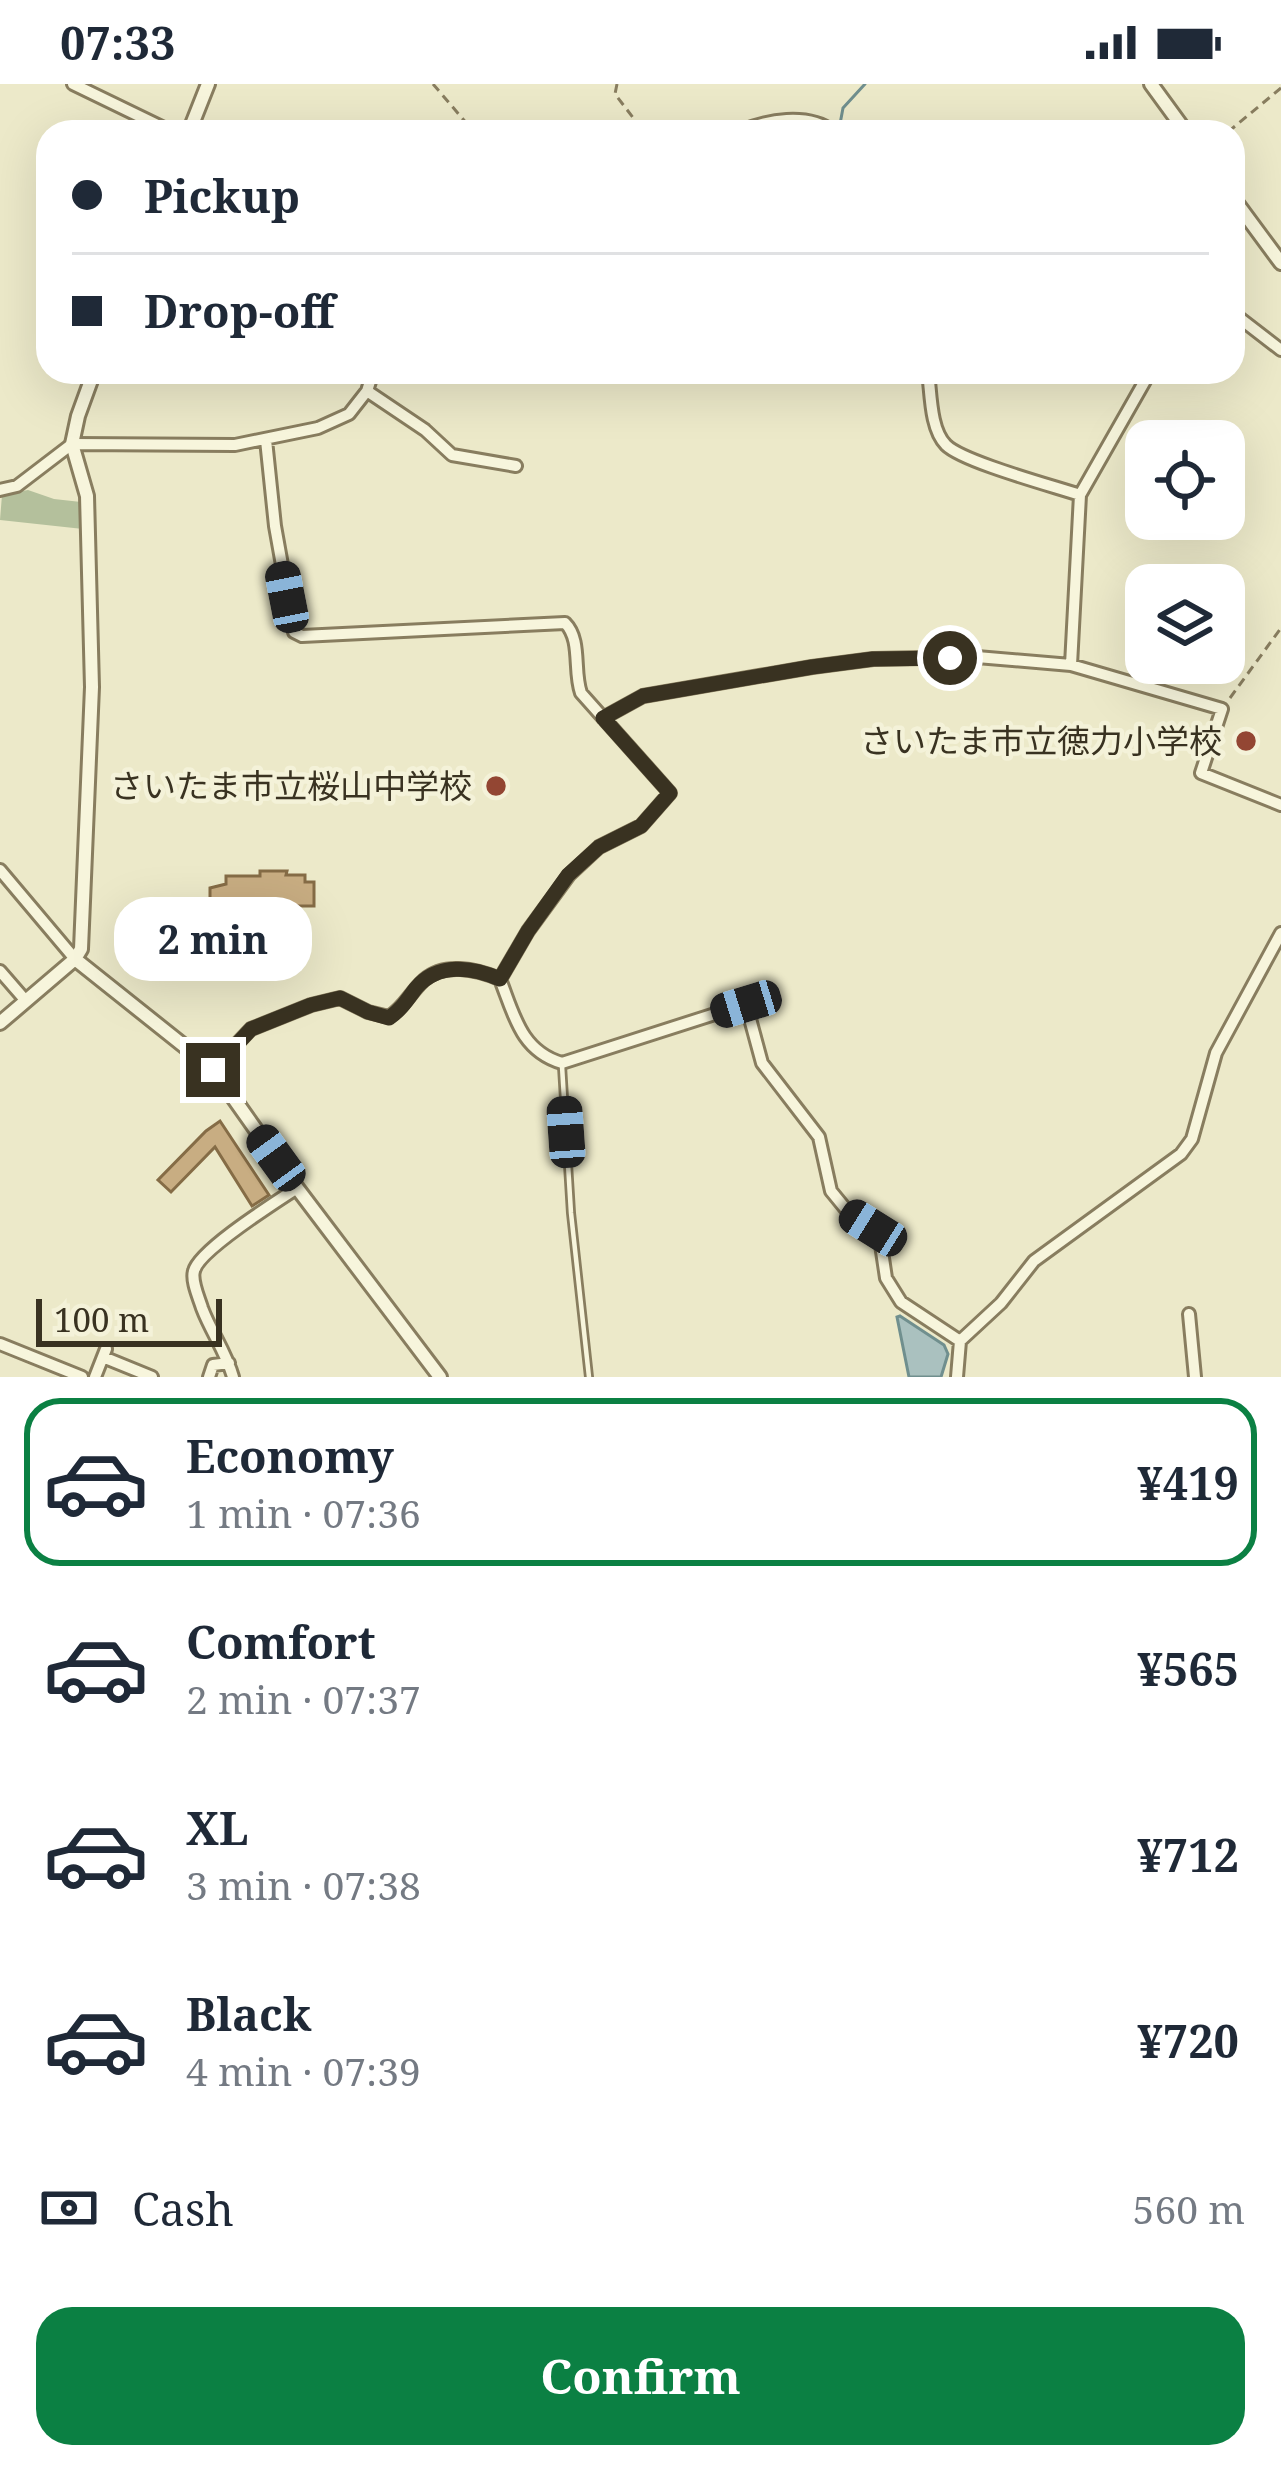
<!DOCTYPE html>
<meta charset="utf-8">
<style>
body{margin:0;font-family:"Noto Serif","Noto Sans JP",serif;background:#f2f2f3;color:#1f2937;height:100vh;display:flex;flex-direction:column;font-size:45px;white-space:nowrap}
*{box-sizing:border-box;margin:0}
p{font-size:39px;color:#747a83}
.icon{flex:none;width:66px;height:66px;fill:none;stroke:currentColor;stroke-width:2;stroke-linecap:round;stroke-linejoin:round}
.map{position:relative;height:1293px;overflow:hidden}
.panel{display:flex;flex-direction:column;background:#fff;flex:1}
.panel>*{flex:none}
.banner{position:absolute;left:36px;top:36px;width:1209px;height:264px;border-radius:36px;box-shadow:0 12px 48px #0002;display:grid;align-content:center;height:264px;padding:0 36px;background:#fff}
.fabs{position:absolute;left:1125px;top:336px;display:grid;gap:24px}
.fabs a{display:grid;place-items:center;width:120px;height:120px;border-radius:24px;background:#fff;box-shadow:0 12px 48px #0002;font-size:60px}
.scale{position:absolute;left:36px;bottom:30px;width:186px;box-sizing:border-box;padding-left:12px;border:6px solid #393221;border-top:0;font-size:33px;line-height:42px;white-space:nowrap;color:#393221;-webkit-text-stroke:9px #f4f2d9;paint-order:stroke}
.end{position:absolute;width:54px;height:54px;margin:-27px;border:15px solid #393221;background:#fff;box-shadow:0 0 0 6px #fff}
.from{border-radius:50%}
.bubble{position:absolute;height:84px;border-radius:36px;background:#fff;box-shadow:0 12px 48px #0002;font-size:39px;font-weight:700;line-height:84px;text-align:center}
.car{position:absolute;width:36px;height:72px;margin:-36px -18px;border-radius:15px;box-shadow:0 0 9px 3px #0007;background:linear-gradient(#222 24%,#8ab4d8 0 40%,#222 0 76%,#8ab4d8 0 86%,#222 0)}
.banner b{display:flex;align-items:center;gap:42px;height:114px;font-size:45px}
.banner b+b{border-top:3px solid #e0e1e3}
.banner i{width:30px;height:30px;background:#1f2937}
ul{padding:21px 0 0;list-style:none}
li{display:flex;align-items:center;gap:36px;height:168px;margin:0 24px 18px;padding:0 12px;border:6px solid transparent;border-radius:36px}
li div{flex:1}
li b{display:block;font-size:45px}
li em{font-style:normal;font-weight:700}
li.on{border-color:#0b8043}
li>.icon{width:108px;height:108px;stroke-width:1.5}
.pay{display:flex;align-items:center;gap:30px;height:132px;padding:0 36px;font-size:45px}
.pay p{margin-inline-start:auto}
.cta{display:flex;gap:24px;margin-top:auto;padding:24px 36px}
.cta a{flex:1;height:138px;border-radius:36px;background:#0b8043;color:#fff;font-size:48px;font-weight:700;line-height:138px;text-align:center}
.status{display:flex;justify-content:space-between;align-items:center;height:84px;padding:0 60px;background:#fff;direction:ltr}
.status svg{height:33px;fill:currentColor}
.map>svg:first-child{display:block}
</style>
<div class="status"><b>07:33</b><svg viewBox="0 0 49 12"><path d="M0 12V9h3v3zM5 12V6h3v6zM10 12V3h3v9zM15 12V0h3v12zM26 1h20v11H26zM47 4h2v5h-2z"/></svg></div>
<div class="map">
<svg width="1281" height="1293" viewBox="0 0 1281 1293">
<rect width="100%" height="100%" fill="#ece9c9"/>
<!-- cemetery -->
<path fill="#b4c09c" d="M28,406L54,415L81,418L83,445L0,436L2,411Z"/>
<!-- water -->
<path fill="#aac1bf" stroke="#708f8e" stroke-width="3" d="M900,1232L944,1261L948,1270L941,1293H909L897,1233Z"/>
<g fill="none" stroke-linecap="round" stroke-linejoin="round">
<!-- stream -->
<path stroke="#708f8e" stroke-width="3" d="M840,40L843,24L865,0"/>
</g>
<!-- building -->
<path fill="#c8ad82" stroke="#856c46" stroke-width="3" d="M260,787H287L286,791H305V798H314V822H230V851H225V854H212L210,851V804L226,800V792H260Z
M220,1037L269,1111L252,1122L215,1063L171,1108L158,1096L206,1047Z"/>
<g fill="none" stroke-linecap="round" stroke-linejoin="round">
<!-- service casing -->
<g stroke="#887d5f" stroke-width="10">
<path id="service" d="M562,982L571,1129L589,1293"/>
</g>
<!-- minor casing -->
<g stroke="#887d5f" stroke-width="16">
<path id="minor" d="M73,0L172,48
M738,48C767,36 807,28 834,48
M1233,229L1281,266
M928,288C931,309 930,345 946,361C963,378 1053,402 1080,411
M367,307L425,346L452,371L516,382
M266,356L275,442L294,548L302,552L565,539C582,556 573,587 581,609L670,709L641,742L599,763L569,791L528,847L500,895
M0,406L17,402L72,360L235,361L318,344L349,330L367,307L373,288
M1071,581L1080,411L1150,288
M603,634L643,612L812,583L873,575L977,573L1071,581L1222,625L1201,689L1281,721
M0,786L75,875
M0,887L26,917
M213,985L251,945L311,921L340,914L368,928L389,933C405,922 410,909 424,896C444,878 476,885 500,895C514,931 521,967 562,979L746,920L762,979L819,1053L831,1107L849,1129L873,1144L880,1154L886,1194L901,1218L960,1257L957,1293
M1189,1230L1195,1293
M960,1257L1001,1219L1034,1177L1181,1070L1192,1055L1216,969L1281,849
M0,1260L82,1293
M103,1273L152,1293
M95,1293L106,1265
M209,1293L213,1281L229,1279
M233,1293C226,1268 211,1248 202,1224C199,1214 191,1197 194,1187C199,1166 276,1118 297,1104"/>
</g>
<!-- tertiary casing -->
<g stroke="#887d5f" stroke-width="18">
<path id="tertiary" d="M1151,0L1186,48
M189,48L208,0
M1233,114L1281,179
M75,875L213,985L297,1104L440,1293
M0,939L75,875L81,865L92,603L87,412L72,360L78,332L94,288"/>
</g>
<!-- path -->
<path stroke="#887d5f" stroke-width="3" stroke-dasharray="9 6" stroke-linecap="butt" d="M433,0L474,48
M617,0L615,10L644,48
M1228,48L1281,4
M1230,614L1281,544"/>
<!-- service -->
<use href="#service" stroke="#f7f5dc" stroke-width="4.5"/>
<!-- minor -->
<use href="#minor" stroke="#f7f5dc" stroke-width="10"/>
<!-- tertiary -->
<use href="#tertiary" stroke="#f7f5dc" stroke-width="12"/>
</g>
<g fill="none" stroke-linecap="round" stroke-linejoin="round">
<!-- route -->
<path stroke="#393221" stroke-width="15" d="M213,986L251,945L311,921L340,914L368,928L389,934C402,925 407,916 416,904C438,878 472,883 500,895L528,847L568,791L599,763L641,742L670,709L603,634L643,612L812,583L873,575L950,574"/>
</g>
<!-- markers -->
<g fill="#934633" stroke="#f4f2d9" stroke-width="4.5">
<circle cx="1246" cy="657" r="12"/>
<circle cx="496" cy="702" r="12"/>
</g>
<g text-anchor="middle" stroke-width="9" stroke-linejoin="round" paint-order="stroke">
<!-- poi labels -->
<g font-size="33" fill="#393221" stroke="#f4f2d9" text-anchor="end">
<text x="1222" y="669">さいたま市立徳力小学校</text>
<text x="472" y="714">さいたま市立桜山中学校</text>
</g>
</g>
</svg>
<div class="fabs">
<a><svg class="icon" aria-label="locate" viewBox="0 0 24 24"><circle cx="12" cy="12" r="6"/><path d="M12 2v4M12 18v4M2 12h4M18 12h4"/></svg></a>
<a><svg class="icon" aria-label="layers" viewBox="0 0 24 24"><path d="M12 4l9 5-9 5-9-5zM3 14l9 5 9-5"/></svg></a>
</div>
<div class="scale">100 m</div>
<i class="end from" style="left:950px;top:574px"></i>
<i class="end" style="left:213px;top:986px"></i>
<div class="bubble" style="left:114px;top:813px;width:198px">2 min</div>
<i class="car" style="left:287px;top:513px;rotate:349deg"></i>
<i class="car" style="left:746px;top:920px;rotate:253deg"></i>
<i class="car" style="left:566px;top:1048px;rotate:356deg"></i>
<i class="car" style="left:276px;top:1074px;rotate:324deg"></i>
<i class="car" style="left:873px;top:1144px;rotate:302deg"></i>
<div class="banner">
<b><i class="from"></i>Pickup</b>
<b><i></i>Drop-off</b>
</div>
</div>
<section class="panel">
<ul>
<li class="on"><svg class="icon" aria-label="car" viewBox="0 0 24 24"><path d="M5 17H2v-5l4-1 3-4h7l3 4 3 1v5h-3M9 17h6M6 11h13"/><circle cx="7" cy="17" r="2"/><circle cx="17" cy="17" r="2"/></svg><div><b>Economy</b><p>1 min · 07:36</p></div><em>¥419</em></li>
<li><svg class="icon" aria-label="car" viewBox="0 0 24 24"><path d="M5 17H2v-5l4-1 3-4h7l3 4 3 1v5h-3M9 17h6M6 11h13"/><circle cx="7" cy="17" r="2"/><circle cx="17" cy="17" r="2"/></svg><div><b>Comfort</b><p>2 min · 07:37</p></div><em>¥565</em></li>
<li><svg class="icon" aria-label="car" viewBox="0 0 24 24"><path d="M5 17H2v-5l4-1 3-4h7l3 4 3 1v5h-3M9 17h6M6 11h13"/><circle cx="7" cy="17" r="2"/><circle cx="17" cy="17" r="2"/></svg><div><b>XL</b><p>3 min · 07:38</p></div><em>¥712</em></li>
<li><svg class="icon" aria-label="car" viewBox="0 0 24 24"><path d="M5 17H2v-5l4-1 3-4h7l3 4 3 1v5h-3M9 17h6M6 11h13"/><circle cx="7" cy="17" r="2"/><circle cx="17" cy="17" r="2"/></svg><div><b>Black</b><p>4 min · 07:39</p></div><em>¥720</em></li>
</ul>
<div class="pay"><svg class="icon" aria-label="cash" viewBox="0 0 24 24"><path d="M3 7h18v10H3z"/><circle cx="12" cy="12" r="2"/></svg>Cash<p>560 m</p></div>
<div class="cta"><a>Confirm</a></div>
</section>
